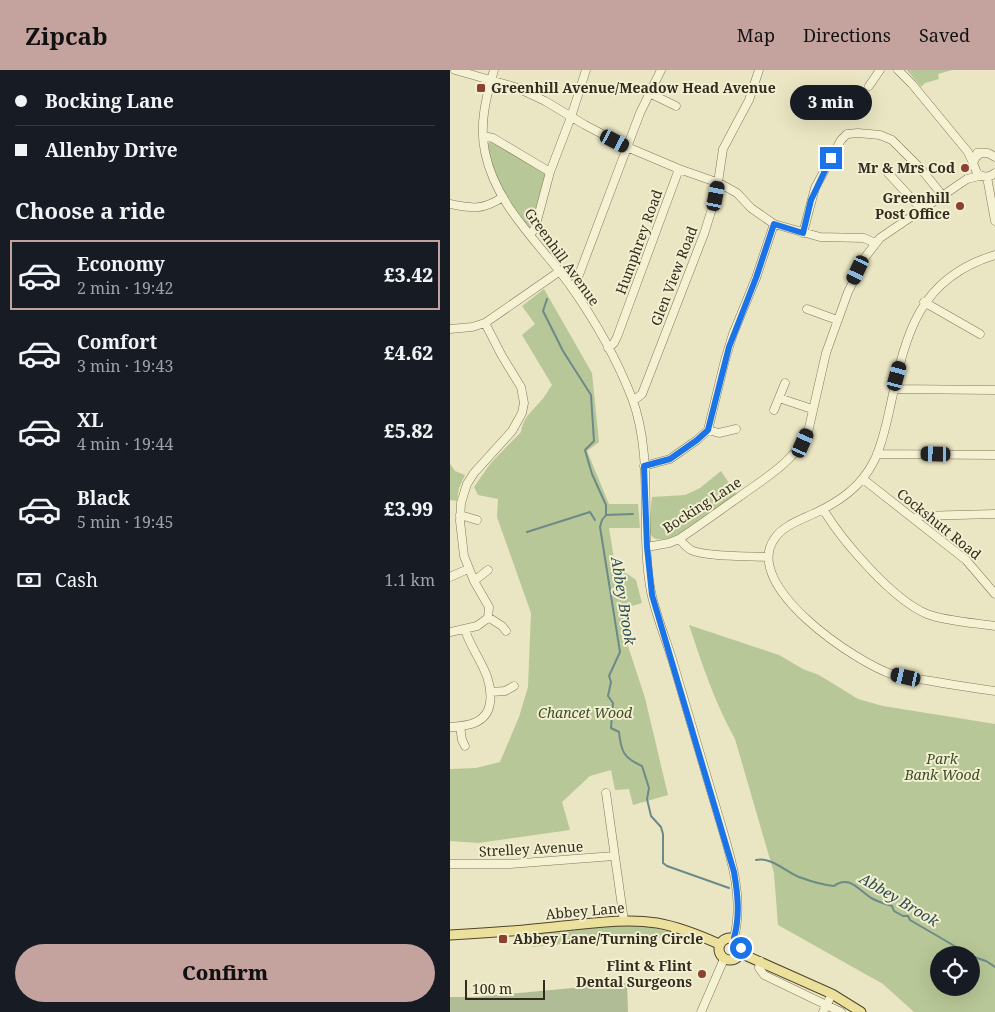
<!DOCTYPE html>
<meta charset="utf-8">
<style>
body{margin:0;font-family:"Noto Serif",serif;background:#20242c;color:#f1f3f6;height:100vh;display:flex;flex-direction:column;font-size:19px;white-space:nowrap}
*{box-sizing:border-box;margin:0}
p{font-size:16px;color:#9ea1a6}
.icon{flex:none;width:28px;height:28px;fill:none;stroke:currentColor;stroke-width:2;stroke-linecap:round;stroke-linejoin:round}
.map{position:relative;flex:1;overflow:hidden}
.panel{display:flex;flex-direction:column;background:#171b24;width:450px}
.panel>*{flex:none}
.top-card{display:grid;align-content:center;height:110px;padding:0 15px;background:#171b24}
.fabs{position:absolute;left:480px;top:876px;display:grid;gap:10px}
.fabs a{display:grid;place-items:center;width:50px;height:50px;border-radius:50%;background:#171b24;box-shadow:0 5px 20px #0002;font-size:25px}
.scale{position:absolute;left:15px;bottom:12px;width:80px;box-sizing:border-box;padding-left:5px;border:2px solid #332c1e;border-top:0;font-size:14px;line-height:18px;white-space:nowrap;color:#332c1e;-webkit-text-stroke:4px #f2efd1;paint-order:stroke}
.end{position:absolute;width:22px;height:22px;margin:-11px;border:6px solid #1a73e8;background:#fff;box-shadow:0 0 0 2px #fff}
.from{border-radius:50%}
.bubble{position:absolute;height:35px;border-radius:18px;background:#171b24;box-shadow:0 5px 20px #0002;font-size:16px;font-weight:800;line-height:35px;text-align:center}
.car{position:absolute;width:15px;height:30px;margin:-15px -8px;border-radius:6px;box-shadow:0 0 4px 1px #0007;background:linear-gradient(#222 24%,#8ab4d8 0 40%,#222 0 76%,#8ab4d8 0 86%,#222 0)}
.top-card b{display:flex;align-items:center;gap:18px;height:48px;font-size:19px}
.top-card b+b{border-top:1px solid #363941}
.top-card i{width:12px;height:12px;background:#f1f3f6}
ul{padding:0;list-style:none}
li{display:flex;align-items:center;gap:15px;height:70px;margin:0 10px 8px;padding:0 5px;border:2px solid transparent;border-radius:0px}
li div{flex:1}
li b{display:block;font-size:19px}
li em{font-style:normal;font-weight:800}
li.active{border-color:#c4a29d}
li>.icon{width:45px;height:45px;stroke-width:1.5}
h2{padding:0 15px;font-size:22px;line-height:60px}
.pay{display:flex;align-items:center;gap:12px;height:55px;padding:0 15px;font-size:19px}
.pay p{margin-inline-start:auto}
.action{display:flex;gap:10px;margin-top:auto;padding:10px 15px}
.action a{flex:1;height:58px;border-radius:30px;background:#c4a29d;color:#111;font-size:20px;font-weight:800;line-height:58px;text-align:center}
header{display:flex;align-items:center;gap:30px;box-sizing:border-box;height:70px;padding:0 25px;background:#c4a29d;color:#111}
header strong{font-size:24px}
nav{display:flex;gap:28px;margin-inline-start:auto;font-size:18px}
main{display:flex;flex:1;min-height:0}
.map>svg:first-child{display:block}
</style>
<header>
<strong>Zipcab</strong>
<nav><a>Map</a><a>Directions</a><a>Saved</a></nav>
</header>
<main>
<section class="panel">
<div class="top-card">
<b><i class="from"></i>Bocking Lane</b>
<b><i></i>Allenby Drive</b>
</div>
<h2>Choose a ride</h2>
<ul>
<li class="active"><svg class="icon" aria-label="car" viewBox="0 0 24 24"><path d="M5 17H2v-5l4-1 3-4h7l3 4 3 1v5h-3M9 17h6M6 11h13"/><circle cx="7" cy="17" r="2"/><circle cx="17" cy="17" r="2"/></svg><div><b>Economy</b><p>2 min · 19:42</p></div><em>£3.42</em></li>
<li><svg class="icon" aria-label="car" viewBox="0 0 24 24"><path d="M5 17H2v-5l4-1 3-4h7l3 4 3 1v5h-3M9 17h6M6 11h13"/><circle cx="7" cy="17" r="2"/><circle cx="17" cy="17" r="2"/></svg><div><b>Comfort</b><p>3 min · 19:43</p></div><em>£4.62</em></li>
<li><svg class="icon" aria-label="car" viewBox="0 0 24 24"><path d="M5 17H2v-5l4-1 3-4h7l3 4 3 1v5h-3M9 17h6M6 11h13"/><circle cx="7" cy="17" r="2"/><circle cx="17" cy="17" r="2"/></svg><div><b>XL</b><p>4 min · 19:44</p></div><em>£5.82</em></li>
<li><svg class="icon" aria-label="car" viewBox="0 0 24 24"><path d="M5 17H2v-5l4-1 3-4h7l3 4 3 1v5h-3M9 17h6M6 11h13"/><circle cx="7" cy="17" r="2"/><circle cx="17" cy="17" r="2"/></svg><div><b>Black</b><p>5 min · 19:45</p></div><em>£3.99</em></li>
</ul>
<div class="pay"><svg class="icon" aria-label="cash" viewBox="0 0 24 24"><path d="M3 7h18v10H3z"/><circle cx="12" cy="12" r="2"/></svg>Cash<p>1.1 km</p></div>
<div class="action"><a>Confirm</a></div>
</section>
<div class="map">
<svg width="545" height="942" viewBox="0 0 545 942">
<rect width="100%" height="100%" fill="#eae5c2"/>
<!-- green -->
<path fill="#b8c797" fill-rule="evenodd" d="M457,0H502L488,4L489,9L475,13L471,17Z
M42,72L55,77L96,104L80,158C66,149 32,89 37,73Z
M94,219L142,303L149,372L137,381L159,434H188L190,458H159L165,495L186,510L192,533L175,538L177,573L195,628L218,725L183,735L179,719L165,720L161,700L140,706L112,732L120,760L28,773L0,771V699L26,698L50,692L69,647L78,617L81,543L47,447L48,429L28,425L24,417L40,394L71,362C73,348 81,342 90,332C95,327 98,320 102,315L72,265L85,254L72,236Z
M0,394L5,401L15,405L9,418L7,431L0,430Z
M271,401L287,425C274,433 206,492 199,460L202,427L235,425L250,418Z
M239,555L329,585L353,599L369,605L408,629L433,636L545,654V942H464L433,914L328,855L324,803L285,669C265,633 252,594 239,555ZM489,885H521V918H489Z
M169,855L199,857L220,862L218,869L194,866L82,877L80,864Z"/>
<!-- cemetery -->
<path fill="#b0bc96" d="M177,913L178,942H0V927H26Z"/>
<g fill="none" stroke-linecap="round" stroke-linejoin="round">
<!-- stream -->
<path stroke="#6c8a88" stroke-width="2" d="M97,229L93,241L113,281L141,325L144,371L135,380L142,404L156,435V445L152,450L150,457L170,582L159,606L161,612L158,626L163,633L161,658L169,662C171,682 174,688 192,696L199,718L197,729L201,746L211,757L213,764V793L217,796L279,818
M156,445L183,444
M77,462L140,442L145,450
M306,790C319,786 337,802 349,807C360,811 372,815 384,816C400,804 410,822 423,829C429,832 435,834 442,836L444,841L453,846H458L460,850L520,885
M521,886L536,891L545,897"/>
<!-- minor casing -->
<g stroke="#82775b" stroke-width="9">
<path id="minor" d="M5,0L65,17L95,31L135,55L177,77L229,99L269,113L287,123L301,138L324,154L370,167L414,168L425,173
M44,0C36,27 29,55 35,82C46,137 92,175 122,218C146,252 167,290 182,328C205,390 189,459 201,522C206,545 215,567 222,589C237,640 252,690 267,741C279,782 295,825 284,868
M448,0L462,14L518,82L523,93
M419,16L430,0
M199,23L226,36
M33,66L43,68L100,102
M527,83H538L545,87
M531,83L526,87L523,93L527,103C533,108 539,108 545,103
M438,103L472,140
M537,107L545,151
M0,134C23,139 33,140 53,127
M353,163L365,118L391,70L397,64L408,63L430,65L442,70L471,99L493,126
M80,165L85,158L100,102L121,47L136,0
M545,185C469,208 456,263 441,333C437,351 433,373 424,391C411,417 389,432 363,444C350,450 333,456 325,468C290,515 406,593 444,605C456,608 469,609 481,611C503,615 524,618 545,621
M123,218L127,210L190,43L211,0
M474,232L530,264
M357,239L387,250
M0,259L22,257L35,253L110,201
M158,278L164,273L167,267L229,99
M444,319L545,320
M329,328L362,339
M183,331L192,324L254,164L266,126L273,79L299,30L309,0
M324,340L335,313
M258,360L275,290L283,264L306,208L324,154
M427,384L545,385
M194,396L220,389L247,370L258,360L269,363L286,359
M413,409L516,490L545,524
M373,439C392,471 443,530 477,544C495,551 525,553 545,556
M10,445L27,450
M464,449L469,446L545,444
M229,469C233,473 236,477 241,480C255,487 300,486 317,487
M197,477L219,473L229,469C250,455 269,441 289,427C315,408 344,392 358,362L376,283L398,222L416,186L430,168L517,109L529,106
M0,507L18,499
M24,511L38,500
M38,547L52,556L56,561
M0,562L27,556L38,548L39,537L24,511L14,486L10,451L11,433L17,414L24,403L62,361L72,343L74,333L71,317L52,286L35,253
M41,622L55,621L64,616
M10,656L12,670L15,676
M0,657C17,656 37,654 40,633C44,604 23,585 15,560
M156,723L174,851
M0,794H60L164,786
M310,891L309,898L314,905L391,942
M251,942L274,889
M373,942L382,924"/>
</g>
<!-- major casing -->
<g stroke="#50442f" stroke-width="11">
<path id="major" d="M0,865C35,863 69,861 104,857C138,854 173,848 207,853C229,857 249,865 269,874
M269 879a11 11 0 1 1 22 0a11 11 0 1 1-22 0Z
M290,883L382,924L411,942"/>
</g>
<!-- minor -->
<use href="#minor" stroke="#f5f2d4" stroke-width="8"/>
<!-- major -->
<use href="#major" stroke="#ebe19c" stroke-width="9"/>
</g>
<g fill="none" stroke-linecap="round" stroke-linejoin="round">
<!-- route -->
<path stroke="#1a73e8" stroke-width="6" d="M291,878L288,871L284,868C290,846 288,825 284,802L202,525L197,477L194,396L220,389L247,370L258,360L279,277L306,208L324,154L353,163L361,130L381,88"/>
</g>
<!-- markers -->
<g fill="#8c4030" stroke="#f2efd1" stroke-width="2">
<rect x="26" y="13" width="10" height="10" rx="2.5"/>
<circle cx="515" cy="98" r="5"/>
<circle cx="510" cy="136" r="5"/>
<rect x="48" y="864" width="10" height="10" rx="2.5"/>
<circle cx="252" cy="904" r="5"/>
</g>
<g text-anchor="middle" stroke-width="4" stroke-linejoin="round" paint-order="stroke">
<!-- poi labels -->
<g font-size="14" font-weight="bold" fill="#332c1e" stroke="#f2efd1" text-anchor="end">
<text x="41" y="23" text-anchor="start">Greenhill Avenue/Meadow Head Avenue</text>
<text x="505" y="103">Mr &amp; Mrs Cod</text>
<text x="500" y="133">Greenhill<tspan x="500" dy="16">Post Office</tspan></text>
<text x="63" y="874" text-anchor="start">Abbey Lane/Turning Circle</text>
<text x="242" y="901">Flint &amp; Flint<tspan x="242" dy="16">Dental Surgeons</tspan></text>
</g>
<!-- street labels -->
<g font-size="14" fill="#332c1e" stroke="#f2efd1">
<text transform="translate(189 172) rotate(-70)" y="5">Humphrey Road</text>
<text transform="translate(112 187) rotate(54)" y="5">Greenhill Avenue</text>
<text transform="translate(224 206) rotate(-69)" y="5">Glen View Road</text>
<text transform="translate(252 435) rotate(-33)" y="5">Bocking Lane</text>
<text transform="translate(489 454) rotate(39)" y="5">Cockshutt Road</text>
<text transform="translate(81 779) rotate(-3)" y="5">Strelley Avenue</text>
<text transform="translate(135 841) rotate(-5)" y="5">Abbey Lane</text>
</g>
<!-- park labels -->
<g font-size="14" font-style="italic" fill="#3c4e26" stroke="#f2efd1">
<text x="135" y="648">Chancet Wood</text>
<text x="492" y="694">Park<tspan x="492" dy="16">Bank Wood</tspan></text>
</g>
<!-- water labels -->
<g font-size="15" font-style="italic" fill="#2e4d52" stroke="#f2efd1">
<text transform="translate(173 531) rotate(81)" y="5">Abbey Brook</text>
<text transform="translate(449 830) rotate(31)" y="5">Abbey Brook</text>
</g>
</g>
</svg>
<div class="fabs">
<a><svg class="icon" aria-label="locate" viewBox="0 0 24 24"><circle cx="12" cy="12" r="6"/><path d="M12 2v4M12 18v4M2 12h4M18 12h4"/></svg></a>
</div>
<div class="scale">100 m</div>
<i class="end from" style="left:291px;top:878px"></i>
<i class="end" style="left:381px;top:88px"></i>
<div class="bubble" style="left:340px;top:15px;width:82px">3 min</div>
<i class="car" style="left:165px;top:71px;rotate:117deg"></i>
<i class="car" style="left:266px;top:126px;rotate:11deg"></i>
<i class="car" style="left:408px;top:200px;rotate:205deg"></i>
<i class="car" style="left:447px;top:306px;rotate:15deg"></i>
<i class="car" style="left:353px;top:373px;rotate:24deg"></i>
<i class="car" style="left:486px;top:384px;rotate:271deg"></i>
<i class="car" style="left:456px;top:607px;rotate:283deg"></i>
</div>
</main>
